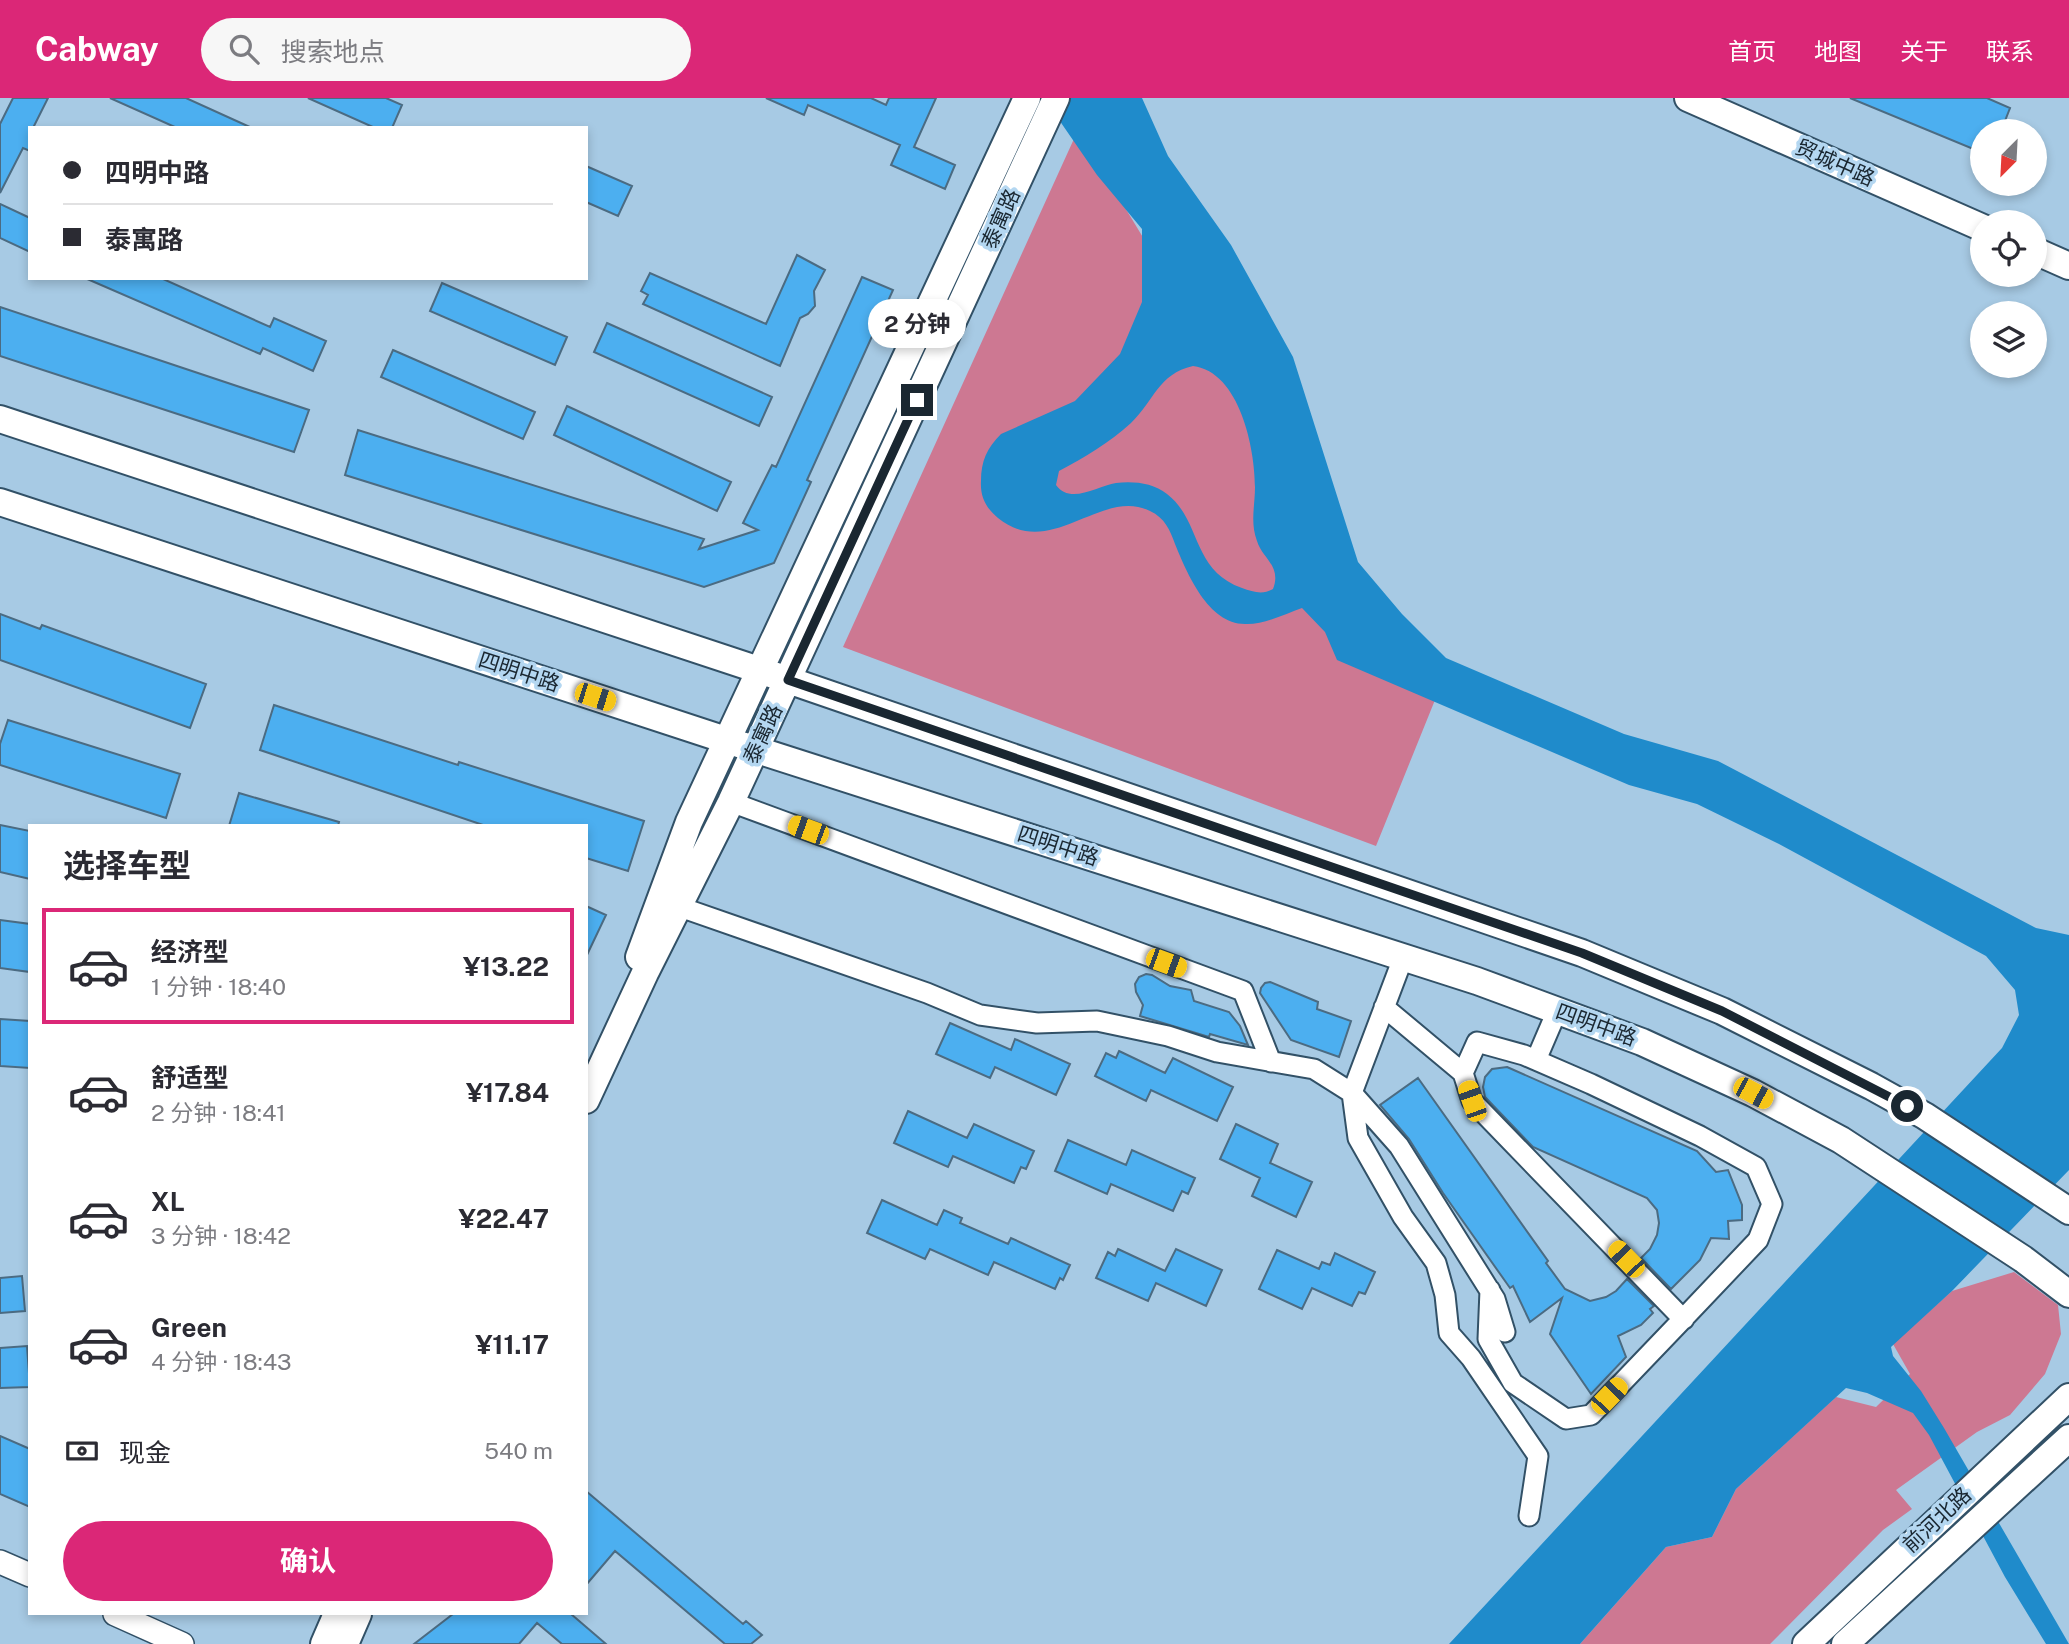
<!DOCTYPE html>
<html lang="zh">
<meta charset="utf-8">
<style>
body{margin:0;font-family:"Public Sans","Noto Sans SC",sans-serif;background:#f7f7f7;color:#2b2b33;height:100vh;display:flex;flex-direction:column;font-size:26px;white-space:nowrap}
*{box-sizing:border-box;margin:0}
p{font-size:23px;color:#7c7c81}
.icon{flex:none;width:38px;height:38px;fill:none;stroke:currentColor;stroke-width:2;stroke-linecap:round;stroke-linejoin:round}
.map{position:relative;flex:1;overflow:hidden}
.drawer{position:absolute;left:28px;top:726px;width:560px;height:791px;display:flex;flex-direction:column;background:#fff;border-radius:0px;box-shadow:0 4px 10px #0003}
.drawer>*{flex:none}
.top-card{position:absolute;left:28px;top:28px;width:560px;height:154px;border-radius:0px;box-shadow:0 4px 10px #0003;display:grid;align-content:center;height:154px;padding:0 35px;background:#fff}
.needle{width:46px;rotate:204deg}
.buttons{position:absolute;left:1970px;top:21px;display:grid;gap:14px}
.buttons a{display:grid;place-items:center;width:77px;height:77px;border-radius:50%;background:#fff;box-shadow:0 4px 10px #0003;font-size:35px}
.end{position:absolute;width:32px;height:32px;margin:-16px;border:9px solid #1a2731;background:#fff;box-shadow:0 0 0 4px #fff}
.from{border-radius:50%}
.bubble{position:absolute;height:49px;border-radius:24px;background:#fff;box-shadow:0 4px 10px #0003;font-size:23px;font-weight:700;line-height:49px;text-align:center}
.car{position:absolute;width:21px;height:42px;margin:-21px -10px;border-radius:9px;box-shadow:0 0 5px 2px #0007;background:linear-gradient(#f5c518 24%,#345 0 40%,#f5c518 0 76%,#345 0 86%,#f5c518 0)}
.top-card b{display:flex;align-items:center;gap:24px;height:66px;font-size:26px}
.top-card b+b{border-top:2px solid #e1e1e2}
.top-card i{width:18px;height:18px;background:#2b2b33}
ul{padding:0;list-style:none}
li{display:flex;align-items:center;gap:21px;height:116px;margin:0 14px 10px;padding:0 21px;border:4px solid transparent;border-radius:0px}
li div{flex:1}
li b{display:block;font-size:26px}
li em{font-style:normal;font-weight:700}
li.on{border-color:#db2777}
li>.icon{width:63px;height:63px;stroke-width:1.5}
h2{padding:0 35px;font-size:32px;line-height:84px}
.pay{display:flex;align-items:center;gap:18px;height:77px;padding:0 35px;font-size:26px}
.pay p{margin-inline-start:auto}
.button{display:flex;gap:14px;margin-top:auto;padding:14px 35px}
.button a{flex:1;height:80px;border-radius:42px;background:#db2777;color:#fff;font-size:28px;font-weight:700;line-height:80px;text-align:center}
header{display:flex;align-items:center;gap:42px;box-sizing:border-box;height:98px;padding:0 35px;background:#db2777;color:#fff}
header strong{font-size:33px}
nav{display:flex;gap:38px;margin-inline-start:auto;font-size:24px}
.search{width:490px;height:63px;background:#f7f7f7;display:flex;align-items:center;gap:18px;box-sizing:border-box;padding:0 24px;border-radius:38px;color:#7c7c81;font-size:26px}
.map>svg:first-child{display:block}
</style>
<header>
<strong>Cabway</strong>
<div class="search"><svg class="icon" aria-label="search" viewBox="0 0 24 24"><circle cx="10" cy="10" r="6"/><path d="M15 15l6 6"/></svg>搜索地点</div>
<nav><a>首页</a><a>地图</a><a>关于</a><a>联系</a></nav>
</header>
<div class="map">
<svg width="2069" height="1546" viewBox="0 0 2069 1546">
<rect width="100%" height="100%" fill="#a7cae4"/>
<!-- green -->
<path fill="#cd7892" d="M1078,32L1236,293L1437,597L1376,748L843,549Z
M2014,1174L2058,1207L2061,1236L2045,1276L2010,1317L1977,1334L1896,1392L1912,1411L1883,1432L1770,1546H1580L1666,1449L1712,1439L1736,1391L1836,1299L1876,1309L1910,1276L1893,1246L1952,1193Z"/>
<!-- water -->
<path fill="#1f8bcb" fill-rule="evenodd" d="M1044,0H1142L1168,58L1231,147L1293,259L1358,464L1402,516L1446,560L1624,636L1718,663L2036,830L2069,837V1072L1952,1193L1891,1249L1893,1258L1921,1293L1944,1330L2069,1546H2046L2005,1479L1929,1337L1913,1315L1867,1295L1846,1290L1736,1391L1712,1439L1666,1449L1580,1546H1449L2002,950L2019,917L2015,892L1986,858L1779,746L1697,706L1629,687L1337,562L1325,534L1302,510C1285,516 1263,527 1245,526C1208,526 1187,475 1175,446C1170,432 1165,420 1150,413C1101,389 1051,463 998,420C986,410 980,399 981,383C981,363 987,350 1001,336L1075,303L1120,256L1142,204V131L1097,77ZM1193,268C1240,274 1255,351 1255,389C1255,408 1250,424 1257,443C1262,460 1282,468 1273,491C1263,497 1253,494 1242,490C1191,472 1202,423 1167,396C1153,385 1134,383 1116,385C1098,388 1070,407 1056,387L1059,373C1085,359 1109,345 1131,325C1154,303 1158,276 1193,268Z"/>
<!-- building -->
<path fill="#4caff0" stroke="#4b6b82" stroke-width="2" d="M13,0H48L33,30H30V53L23,50L0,95V26Z
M110,0H186L252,30H177Z
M308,0H386L402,7L392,30H375Z
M766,0H871L886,7L889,0H936L914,49L955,67L945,91L891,67L900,47L808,7L804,17Z
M1850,0H1987L2010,10L2001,33H1983V55Z
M586,68L632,88L618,118L586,104Z
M0,106L30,120V154L0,140Z
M797,157L825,172L814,193L815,208L808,216L800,220L780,268L643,206L648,197L641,193L650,175L766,226Z
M862,179L893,192L807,382L811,384L774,465L704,489L345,377L358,332L704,441L699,451L758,432L743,425L772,367L776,369Z
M85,180H161L270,229L274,220L326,243L313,273L263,250L260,256Z
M442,185L567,239L555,267L430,213Z
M0,209L309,312L294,354L0,258Z
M607,225L772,299L759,328L594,254Z
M393,252L535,314L523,341L381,279Z
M567,308L731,384L717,413L554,337Z
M0,516L40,531L42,527L206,586L190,630L0,562Z
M274,607L458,667L459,664L644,723L628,773L586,760V728H486L260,652Z
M8,622L180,676L166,720L0,667V646Z
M239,695L339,724L338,728H229Z
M0,727L30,733V781L0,774Z
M586,808L606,817L586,859Z
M0,822L30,826V874L0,870Z
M1146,876L1152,877L1170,888L1191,892L1194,903L1229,914L1240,928L1248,947L1210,936L1209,939L1140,918L1143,907L1136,894L1135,886L1139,879Z
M1270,884L1318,904L1317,911L1351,923L1339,959L1291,942L1260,895L1261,890L1265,885Z
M0,921L30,923V970L0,968Z
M950,925L1011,952L1015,941L1070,966L1056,997L995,969L990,980L936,956Z
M1119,953L1165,975L1173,960L1233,989L1217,1023L1151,992L1146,1003L1095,978L1106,955L1116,960Z
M1507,969L1697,1053L1716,1074L1728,1072L1742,1107V1122L1728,1123L1729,1141L1711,1140L1700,1162L1671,1191L1641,1160L1650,1151L1657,1137L1659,1125L1657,1112L1647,1100L1533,1049L1485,999L1483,989L1485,979L1492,971Z
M1418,980L1548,1163L1546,1165L1565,1191L1590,1203L1606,1199L1616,1193L1627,1181L1654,1208L1650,1211L1653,1215L1641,1227L1618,1238L1626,1259L1591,1296L1550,1236L1562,1200L1530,1224L1513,1188L1510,1190L1443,1095L1409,1041L1380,1007Z
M908,1013L967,1040L974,1026L1034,1053L1026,1071L1021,1069L1014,1085L953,1058L948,1069L894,1045Z
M1236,1026L1278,1046L1270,1065L1312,1084L1296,1119L1252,1098L1260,1080L1220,1061Z
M1068,1042L1126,1067L1132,1052L1195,1080L1188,1096L1182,1093L1173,1113L1111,1086L1107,1096L1055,1073Z
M882,1102L937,1127L944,1112L962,1120L960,1125L1008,1146L1011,1140L1070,1167L1063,1182L1060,1180L1055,1191L994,1164L988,1177L930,1151L925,1161L867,1135Z
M1118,1151L1165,1173L1176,1151L1222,1172L1206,1208L1156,1185L1148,1203L1096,1180L1108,1154L1115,1158Z
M1277,1152L1319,1171L1322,1164L1330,1167L1335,1155L1375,1174L1365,1196L1359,1194L1352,1208L1312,1190L1302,1211L1259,1191Z
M22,1178L25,1213L0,1215V1180Z
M27,1248L30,1289L0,1290V1250Z
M0,1338L30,1351V1409L0,1396Z
M586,1393L743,1526L746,1523L762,1537L751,1546H725L615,1453L586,1487Z
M453,1516H571L606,1546H562L537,1525L519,1546H414Z"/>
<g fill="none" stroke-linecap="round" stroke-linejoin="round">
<!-- minor casing -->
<g stroke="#325167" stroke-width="23">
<path id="minor" d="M731,704L1243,893L1271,964
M680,809L927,895L980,917L1037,925L1097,923L1168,938L1217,954L1314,971L1352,995L1399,1048L1495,1201L1505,1234
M1403,860L1352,995L1358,1040L1403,1119L1436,1165L1445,1197L1449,1235L1471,1260L1538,1358L1529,1418
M1384,909L1463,975
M1536,962L1557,913
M1490,1192L1488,1241L1513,1285L1566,1321L1591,1317L1683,1221L1758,1142L1772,1106L1756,1069L1700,1038L1591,986L1524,957L1477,944L1463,975L1472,1003L1683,1221H1684"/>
</g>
<!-- tertiary casing -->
<g stroke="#325167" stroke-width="26">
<path id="tertiary" d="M0,1464L30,1477
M115,1516L182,1546"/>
</g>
<!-- secondary casing -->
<g stroke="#325167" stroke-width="30">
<path id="secondary" d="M1688,0L1983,130
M2035,153L2069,168
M0,321L759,572L1582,855L1722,913L1871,988L1925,1018L2069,1113
M0,404L726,642L1477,883L1642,944L1753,995L1841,1042L2023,1161L2069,1196
M639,859L689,724L1027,0
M586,1002L645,875L731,704L1056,0
M324,1546L337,1516
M345,1546L358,1516
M1806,1546L2069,1299
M1845,1546L2069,1340"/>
</g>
<!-- minor -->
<use href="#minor" stroke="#fff" stroke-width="19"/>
<!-- tertiary -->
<use href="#tertiary" stroke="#fff" stroke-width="23"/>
<!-- secondary -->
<use href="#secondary" stroke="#fff" stroke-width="26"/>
</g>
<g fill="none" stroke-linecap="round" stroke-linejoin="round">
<!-- route -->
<path stroke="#1a2731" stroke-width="9" d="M917,302L788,582L1582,855L1722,913L1907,1008"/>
</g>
<g text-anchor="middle" stroke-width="7" stroke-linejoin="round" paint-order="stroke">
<!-- street labels -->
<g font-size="21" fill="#1a2731" stroke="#b4d7f1">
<text transform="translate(1835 65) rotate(24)" y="7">贸城中路</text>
<text transform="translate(1001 121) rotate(-66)" y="7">泰寓路</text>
<text transform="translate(519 574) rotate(18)" y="7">四明中路</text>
<text transform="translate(763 636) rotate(-65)" y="7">泰寓路</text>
<text transform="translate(1058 748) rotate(18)" y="7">四明中路</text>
<text transform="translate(1596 927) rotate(20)" y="7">四明中路</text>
<text transform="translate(1937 1422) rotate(-43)" y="7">前河北路</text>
</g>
</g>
</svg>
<div class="buttons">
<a><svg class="needle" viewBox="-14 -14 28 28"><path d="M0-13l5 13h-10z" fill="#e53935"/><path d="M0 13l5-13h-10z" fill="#7c7c81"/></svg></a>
<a><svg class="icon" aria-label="locate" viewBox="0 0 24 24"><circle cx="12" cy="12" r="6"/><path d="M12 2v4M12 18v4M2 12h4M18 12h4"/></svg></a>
<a><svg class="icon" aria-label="layers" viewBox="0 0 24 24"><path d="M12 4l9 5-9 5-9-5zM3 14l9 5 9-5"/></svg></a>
</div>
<i class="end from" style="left:1907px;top:1008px"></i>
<i class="end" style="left:917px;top:302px"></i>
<div class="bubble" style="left:868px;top:201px;width:98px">2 分钟</div>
<i class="car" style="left:595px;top:599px;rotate:108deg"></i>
<i class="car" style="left:808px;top:732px;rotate:290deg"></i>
<i class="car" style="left:1166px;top:865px;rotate:110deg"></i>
<i class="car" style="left:1753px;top:995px;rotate:118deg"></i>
<i class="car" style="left:1472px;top:1003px;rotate:341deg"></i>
<i class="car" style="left:1626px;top:1161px;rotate:316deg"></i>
<i class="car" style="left:1609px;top:1298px;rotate:44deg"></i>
<div class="top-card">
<b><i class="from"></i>四明中路</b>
<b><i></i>泰寓路</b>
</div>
<section class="drawer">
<h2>选择车型</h2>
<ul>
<li class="on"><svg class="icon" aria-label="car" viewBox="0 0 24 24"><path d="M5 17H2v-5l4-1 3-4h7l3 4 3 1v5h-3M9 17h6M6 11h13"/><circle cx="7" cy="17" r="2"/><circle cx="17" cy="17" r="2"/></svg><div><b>经济型</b><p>1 分钟 · 18:40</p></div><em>¥13.22</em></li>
<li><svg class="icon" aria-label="car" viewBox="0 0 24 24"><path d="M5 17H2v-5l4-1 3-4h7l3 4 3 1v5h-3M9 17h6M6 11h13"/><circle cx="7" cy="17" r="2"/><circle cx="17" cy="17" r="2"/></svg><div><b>舒适型</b><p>2 分钟 · 18:41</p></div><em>¥17.84</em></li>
<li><svg class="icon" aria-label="car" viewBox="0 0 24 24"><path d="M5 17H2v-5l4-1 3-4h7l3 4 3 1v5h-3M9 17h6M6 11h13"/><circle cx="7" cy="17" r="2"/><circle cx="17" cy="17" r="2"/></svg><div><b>XL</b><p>3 分钟 · 18:42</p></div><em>¥22.47</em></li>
<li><svg class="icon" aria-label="car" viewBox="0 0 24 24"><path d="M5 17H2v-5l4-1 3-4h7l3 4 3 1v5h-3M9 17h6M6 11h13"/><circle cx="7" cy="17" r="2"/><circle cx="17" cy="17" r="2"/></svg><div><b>Green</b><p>4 分钟 · 18:43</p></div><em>¥11.17</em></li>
</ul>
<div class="pay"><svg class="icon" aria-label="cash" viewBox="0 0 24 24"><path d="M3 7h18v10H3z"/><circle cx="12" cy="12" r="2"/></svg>现金<p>540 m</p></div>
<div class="button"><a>确认</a></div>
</section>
</div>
